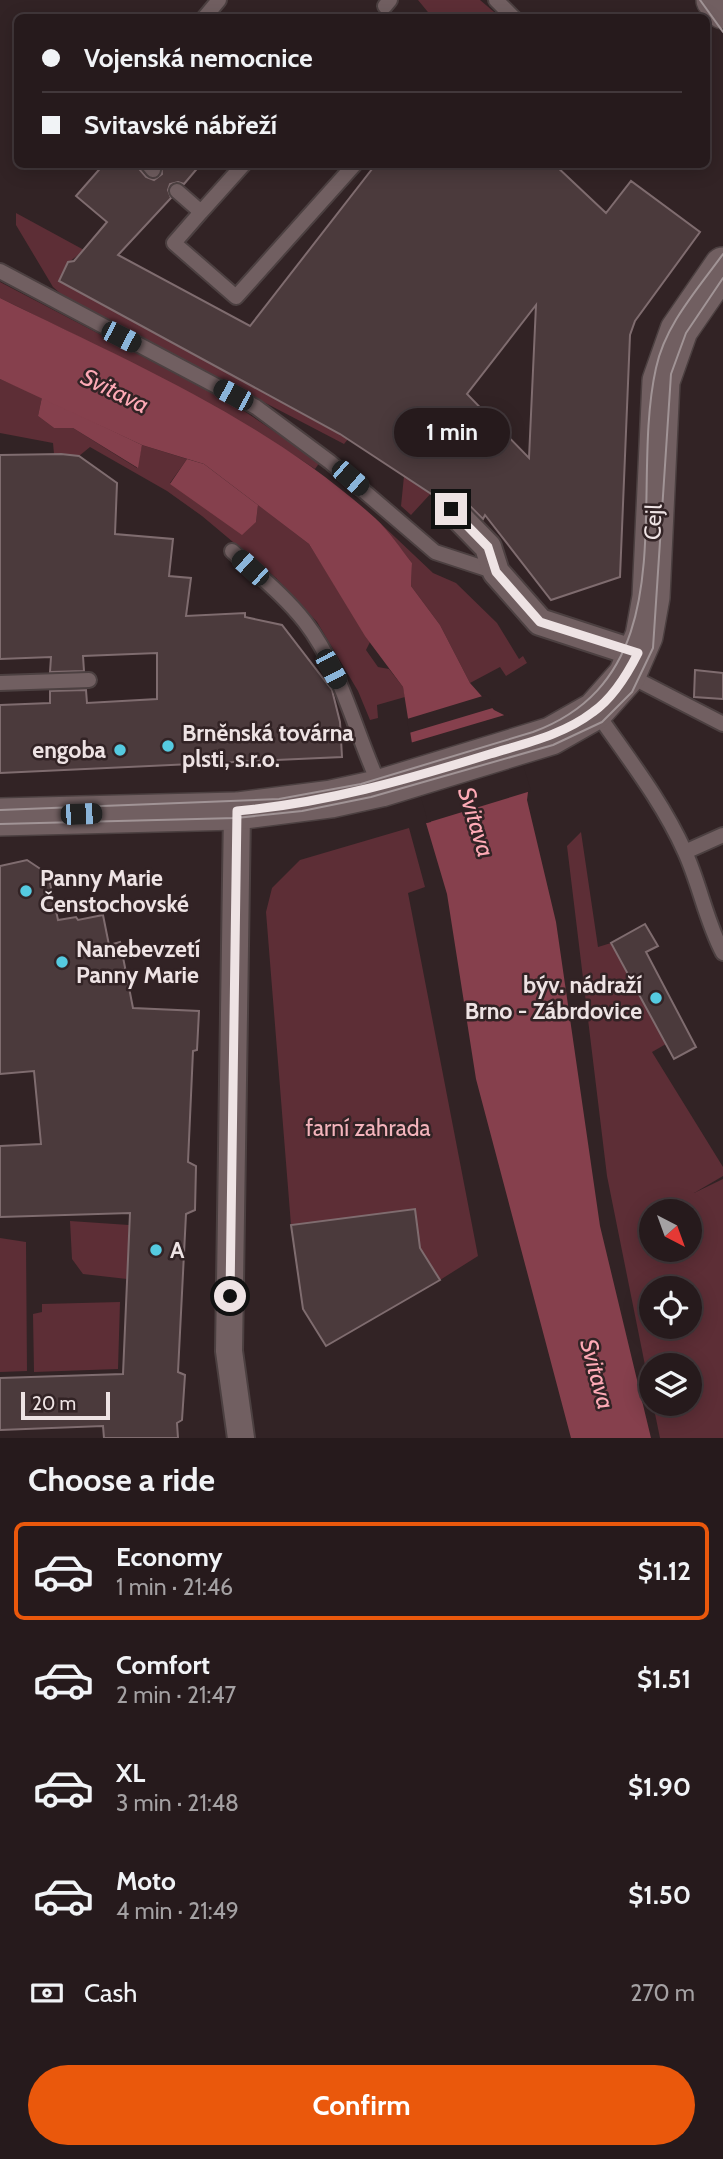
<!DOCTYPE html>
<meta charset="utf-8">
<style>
body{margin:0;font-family:Cabin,sans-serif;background:#322729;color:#f1f3f6;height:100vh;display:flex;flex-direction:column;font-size:26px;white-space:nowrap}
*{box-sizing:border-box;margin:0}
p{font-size:23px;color:#a4a1a3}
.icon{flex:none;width:38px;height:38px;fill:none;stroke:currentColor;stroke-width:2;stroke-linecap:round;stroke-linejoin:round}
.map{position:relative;height:1438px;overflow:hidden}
.drawer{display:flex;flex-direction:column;background:#261a1c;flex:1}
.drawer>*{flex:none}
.top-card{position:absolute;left:14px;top:14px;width:696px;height:154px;border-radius:10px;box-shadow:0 4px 18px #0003,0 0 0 2px #42383b;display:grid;align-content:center;height:154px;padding:0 28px;background:#261a1c}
.needle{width:46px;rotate:139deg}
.tools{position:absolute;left:639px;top:1199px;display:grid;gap:14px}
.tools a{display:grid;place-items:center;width:63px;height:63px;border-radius:50%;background:#261a1c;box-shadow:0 4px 18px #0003,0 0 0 2px #42383b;font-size:35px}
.scale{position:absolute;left:21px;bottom:18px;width:89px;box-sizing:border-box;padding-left:7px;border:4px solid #eee3e4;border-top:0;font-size:19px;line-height:24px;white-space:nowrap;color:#eee3e4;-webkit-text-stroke:5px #322325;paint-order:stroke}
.end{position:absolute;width:32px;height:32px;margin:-16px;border:9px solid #eee3e4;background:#111;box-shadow:0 0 0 4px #111}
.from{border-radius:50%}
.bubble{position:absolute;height:49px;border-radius:24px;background:#261a1c;box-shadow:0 4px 18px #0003,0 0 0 2px #42383b;font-size:23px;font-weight:700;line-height:49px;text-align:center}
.car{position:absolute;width:21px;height:42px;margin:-21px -10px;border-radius:9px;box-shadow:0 0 5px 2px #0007;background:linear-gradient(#222 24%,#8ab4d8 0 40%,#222 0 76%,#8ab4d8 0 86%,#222 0)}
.top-card b{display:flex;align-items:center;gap:24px;height:66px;font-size:26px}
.top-card b+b{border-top:2px solid #42383b}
.top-card i{width:18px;height:18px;background:#f1f3f6}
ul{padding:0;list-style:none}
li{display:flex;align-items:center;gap:21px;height:98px;margin:0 14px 10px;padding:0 14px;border:4px solid transparent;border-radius:10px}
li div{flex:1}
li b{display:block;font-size:26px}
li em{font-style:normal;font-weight:700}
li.selected{border-color:#ea580c}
li>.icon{width:63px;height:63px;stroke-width:1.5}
h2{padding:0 28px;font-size:32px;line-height:84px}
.pay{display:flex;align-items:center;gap:18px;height:77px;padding:0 28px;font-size:26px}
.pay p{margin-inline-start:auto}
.primary-button{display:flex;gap:14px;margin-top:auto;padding:14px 28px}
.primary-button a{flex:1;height:80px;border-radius:42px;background:#ea580c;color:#fff;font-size:28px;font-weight:700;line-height:80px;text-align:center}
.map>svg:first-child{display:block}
</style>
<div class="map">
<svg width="723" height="1438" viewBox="0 0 723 1438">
<rect width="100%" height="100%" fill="#322325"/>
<!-- green -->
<path fill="#5d2e36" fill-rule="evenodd" d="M418,0H480L500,17H432Z
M16,213L84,250L68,263L59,281L348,439L344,444L68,300L53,287L16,225Z
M0,282L235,405L320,462L315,469C215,402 108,351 0,298Z
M0,379L42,397L38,416L54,428H73L137,468L142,445L187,459L170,483L256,522L258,505L309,544L370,642L366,650L378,667L389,669L403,687L405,697L377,705L378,718L370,720L358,691L317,622L276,578L202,516L167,491L90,447L79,456L54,454L53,443L0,433Z
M404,476L458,494L448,503L434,490L411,515L401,506Z
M377,520L433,573L456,583L497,623L519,659L523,656L527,663L506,676L500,667L470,683L440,625L411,586L412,563Z
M409,828L425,887L408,893L478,1256L440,1280L419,1248L415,1210L291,1225L266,912L272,888L300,860Z
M581,832L598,947L611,943L666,1044L652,1052L723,1167V1176L694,1193L723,1179V1438H660L653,1404H690V1365H651V1395L607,1176L567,846ZM651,1211H690V1250H651ZM651,1288H690V1326H651Z
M70,1221L129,1225L127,1279L83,1274L72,1259Z
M0,1238L26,1242L27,1371L0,1372Z
M120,1302L118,1369L34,1372L33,1314L42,1312V1304Z"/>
<!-- forest -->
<path fill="#85404d" d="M42,397L142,445L138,468L73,428H54L38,416Z
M187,459L204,464L258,505L256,522L242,535L170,484Z"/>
<!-- water -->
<path fill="#86404d" d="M0,298C130,362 266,420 375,518C389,531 400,548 412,563L411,586L440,625L470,683L494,710L504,715L528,792L527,800L556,922L600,1226L651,1438H571L476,1079L447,894L426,823L431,822L414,756L403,687L365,636L309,544L204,464L142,445L0,379Z"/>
<!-- pier -->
<path fill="#322325" d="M486,695L496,707L409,733L407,719Z
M508,714L531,791L423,824L427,819L410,757V743Z"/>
<!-- building -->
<path fill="#4b3a3c" stroke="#7f6c6f" stroke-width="2" fill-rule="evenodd" d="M104,164H135L146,177L154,180L162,174L161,164H201L184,184L178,182L170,184L168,190L171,198L118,255L250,326L376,164H554L606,213L631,181L700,232L635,321L630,335L620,577L551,600L485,515L483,519L458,494H446L439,499L340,434L59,281L68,262L74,261L107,222L76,196ZM536,305L529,458L467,394Z
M61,454L79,456L117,483L115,534L173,539L169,576L191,578L186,616L245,613V617L282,625L332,690L340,722L342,757L0,773V705L50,703V691L86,690L87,703L157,699V653L83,656L84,671L50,672L51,657L0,659V455Z
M695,670L723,673V699L694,697Z
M27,860L48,874L58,920L76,917L78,920L103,915L109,945L120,942L133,1008L199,1011L197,1050L193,1051L188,1162L196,1166L195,1210L186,1214L178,1372L185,1375L182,1420L177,1423L178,1438H104L103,1426L0,1430V1378L123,1374L130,1213L0,1217V1146L41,1144L34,1071L0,1074V866Z
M645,924L658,946L646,952L696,1047L674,1059L611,943Z
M415,1209L420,1248L440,1280L326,1346L303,1309L291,1225Z"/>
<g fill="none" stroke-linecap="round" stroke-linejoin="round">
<!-- lane casing -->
<g stroke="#4c4041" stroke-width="18">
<path id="lane" d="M496,0L514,18
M385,6L390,0
M204,18L219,0
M148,164L153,170
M177,191L201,212L244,164
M201,212L174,243L236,297L355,164
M0,271L256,407L330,462L435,552L496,572
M232,551C257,574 284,595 305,622C342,670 355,733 380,786
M628,675L723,724
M0,683L89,680
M596,712C628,758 662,801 685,852C700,885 706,921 723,953
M685,852L723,835"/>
</g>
<!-- street casing -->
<g stroke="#4c4041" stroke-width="30">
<path id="street" d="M451,509L488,547L496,572L540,622L638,654
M237,811L229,1351L241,1438"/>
</g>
<!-- secondary casing -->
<g stroke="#4c4041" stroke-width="40">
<path id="secondary" d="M715,0L723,10
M0,817L237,811L331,799L381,788L551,736L595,711L627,675L644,636L651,597L661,381L679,330L723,266"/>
</g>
<!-- lane -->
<use href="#lane" stroke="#715f61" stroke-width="14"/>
<!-- street -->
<use href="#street" stroke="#715f61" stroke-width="26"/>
<!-- secondary -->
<use href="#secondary" stroke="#715f61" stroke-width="37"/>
<!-- tram -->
<path stroke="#a19496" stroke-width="2" d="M700,0L723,32
M0,810L279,799L361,784L533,732C689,674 628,493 656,368C665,325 697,290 723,254
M0,824L236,818L302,811L371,797L553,745L602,722L632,692L653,648L671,374L686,333L723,278"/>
</g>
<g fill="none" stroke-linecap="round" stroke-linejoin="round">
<!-- route -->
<path stroke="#eee3e4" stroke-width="9" d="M230,1296L237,811C325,803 406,780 490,754C526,743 563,735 593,712C613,698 627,675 638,653L540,622L496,572L488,547L451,509"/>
</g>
<!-- markers -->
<g fill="#55cae0" stroke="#322325" stroke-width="2.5">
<circle cx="168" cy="746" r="7"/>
<circle cx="120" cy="750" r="7"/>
<circle cx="26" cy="891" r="7"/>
<circle cx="62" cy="962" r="7"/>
<circle cx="656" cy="998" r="7"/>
<circle cx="156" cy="1250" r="7"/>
</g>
<g text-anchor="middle" stroke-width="5" stroke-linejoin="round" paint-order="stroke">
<!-- street labels -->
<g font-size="23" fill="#eee3e4" stroke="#322325">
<text transform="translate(653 522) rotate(-88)" y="8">Cejl</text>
</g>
<!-- poi labels -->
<g font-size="23" font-weight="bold" fill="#eee3e4" stroke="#322325" text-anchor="start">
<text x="182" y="741">Brněnská továrna<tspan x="182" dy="26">plsti, s.r.o.</tspan></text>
<text x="106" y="758" text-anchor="end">engoba</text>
<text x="40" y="886">Panny Marie<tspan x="40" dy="26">Čenstochovské</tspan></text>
<text x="76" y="957">Nanebevzetí<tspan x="76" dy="26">Panny Marie</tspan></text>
<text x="642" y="993" text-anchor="end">býv. nádraží<tspan x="642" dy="26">Brno - Zábrdovice</tspan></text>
<text x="170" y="1258">A</text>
</g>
<!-- park labels -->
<g font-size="23" fill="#f4b4bc" stroke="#322325">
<text x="368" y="1136">farní zahrada</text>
</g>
<!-- water labels -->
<g font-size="24" font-style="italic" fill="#feaab6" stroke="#322325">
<text transform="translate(115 391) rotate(26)" y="8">Svitava</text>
<text transform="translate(476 822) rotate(73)" y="8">Svitava</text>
<text transform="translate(597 1374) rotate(75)" y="8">Svitava</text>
</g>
</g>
</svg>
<div class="tools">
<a><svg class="needle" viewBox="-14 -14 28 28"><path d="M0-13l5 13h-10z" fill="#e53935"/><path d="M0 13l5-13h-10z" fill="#a4a1a3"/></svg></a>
<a><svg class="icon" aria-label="locate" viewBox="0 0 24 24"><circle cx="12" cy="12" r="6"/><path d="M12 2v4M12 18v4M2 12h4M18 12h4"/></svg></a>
<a><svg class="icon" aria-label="layers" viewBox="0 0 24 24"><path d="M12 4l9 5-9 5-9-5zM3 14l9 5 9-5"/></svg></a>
</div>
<div class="scale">20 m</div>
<i class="end from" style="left:230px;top:1296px"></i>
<i class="end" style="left:451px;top:509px"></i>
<div class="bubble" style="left:394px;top:408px;width:116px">1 min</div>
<i class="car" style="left:121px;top:337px;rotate:117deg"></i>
<i class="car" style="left:233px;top:395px;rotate:298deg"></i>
<i class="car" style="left:350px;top:478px;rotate:131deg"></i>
<i class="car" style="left:250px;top:568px;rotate:312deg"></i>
<i class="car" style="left:331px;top:669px;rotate:152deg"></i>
<i class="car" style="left:81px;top:814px;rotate:88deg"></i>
<div class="top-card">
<b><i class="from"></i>Vojenská nemocnice</b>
<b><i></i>Svitavské nábřeží</b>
</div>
</div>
<section class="drawer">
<h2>Choose a ride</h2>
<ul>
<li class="selected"><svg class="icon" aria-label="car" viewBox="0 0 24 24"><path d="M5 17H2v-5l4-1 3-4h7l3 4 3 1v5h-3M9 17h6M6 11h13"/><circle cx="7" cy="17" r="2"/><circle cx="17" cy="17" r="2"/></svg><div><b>Economy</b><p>1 min · 21:46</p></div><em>$1.12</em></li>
<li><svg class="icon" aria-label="car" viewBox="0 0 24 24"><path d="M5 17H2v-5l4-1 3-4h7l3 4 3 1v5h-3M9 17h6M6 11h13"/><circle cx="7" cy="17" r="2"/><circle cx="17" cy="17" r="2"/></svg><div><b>Comfort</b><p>2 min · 21:47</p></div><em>$1.51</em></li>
<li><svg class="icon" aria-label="car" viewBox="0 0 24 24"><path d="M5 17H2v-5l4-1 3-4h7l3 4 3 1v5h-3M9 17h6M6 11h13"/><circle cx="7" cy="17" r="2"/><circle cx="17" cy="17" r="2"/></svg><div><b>XL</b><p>3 min · 21:48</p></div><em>$1.90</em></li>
<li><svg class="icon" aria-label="car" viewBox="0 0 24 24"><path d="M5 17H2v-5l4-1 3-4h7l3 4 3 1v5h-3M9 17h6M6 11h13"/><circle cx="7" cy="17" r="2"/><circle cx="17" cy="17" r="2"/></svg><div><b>Moto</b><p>4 min · 21:49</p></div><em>$1.50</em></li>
</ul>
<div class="pay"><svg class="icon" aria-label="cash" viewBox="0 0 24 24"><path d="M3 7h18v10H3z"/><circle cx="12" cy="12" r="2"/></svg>Cash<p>270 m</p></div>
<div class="primary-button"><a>Confirm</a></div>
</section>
